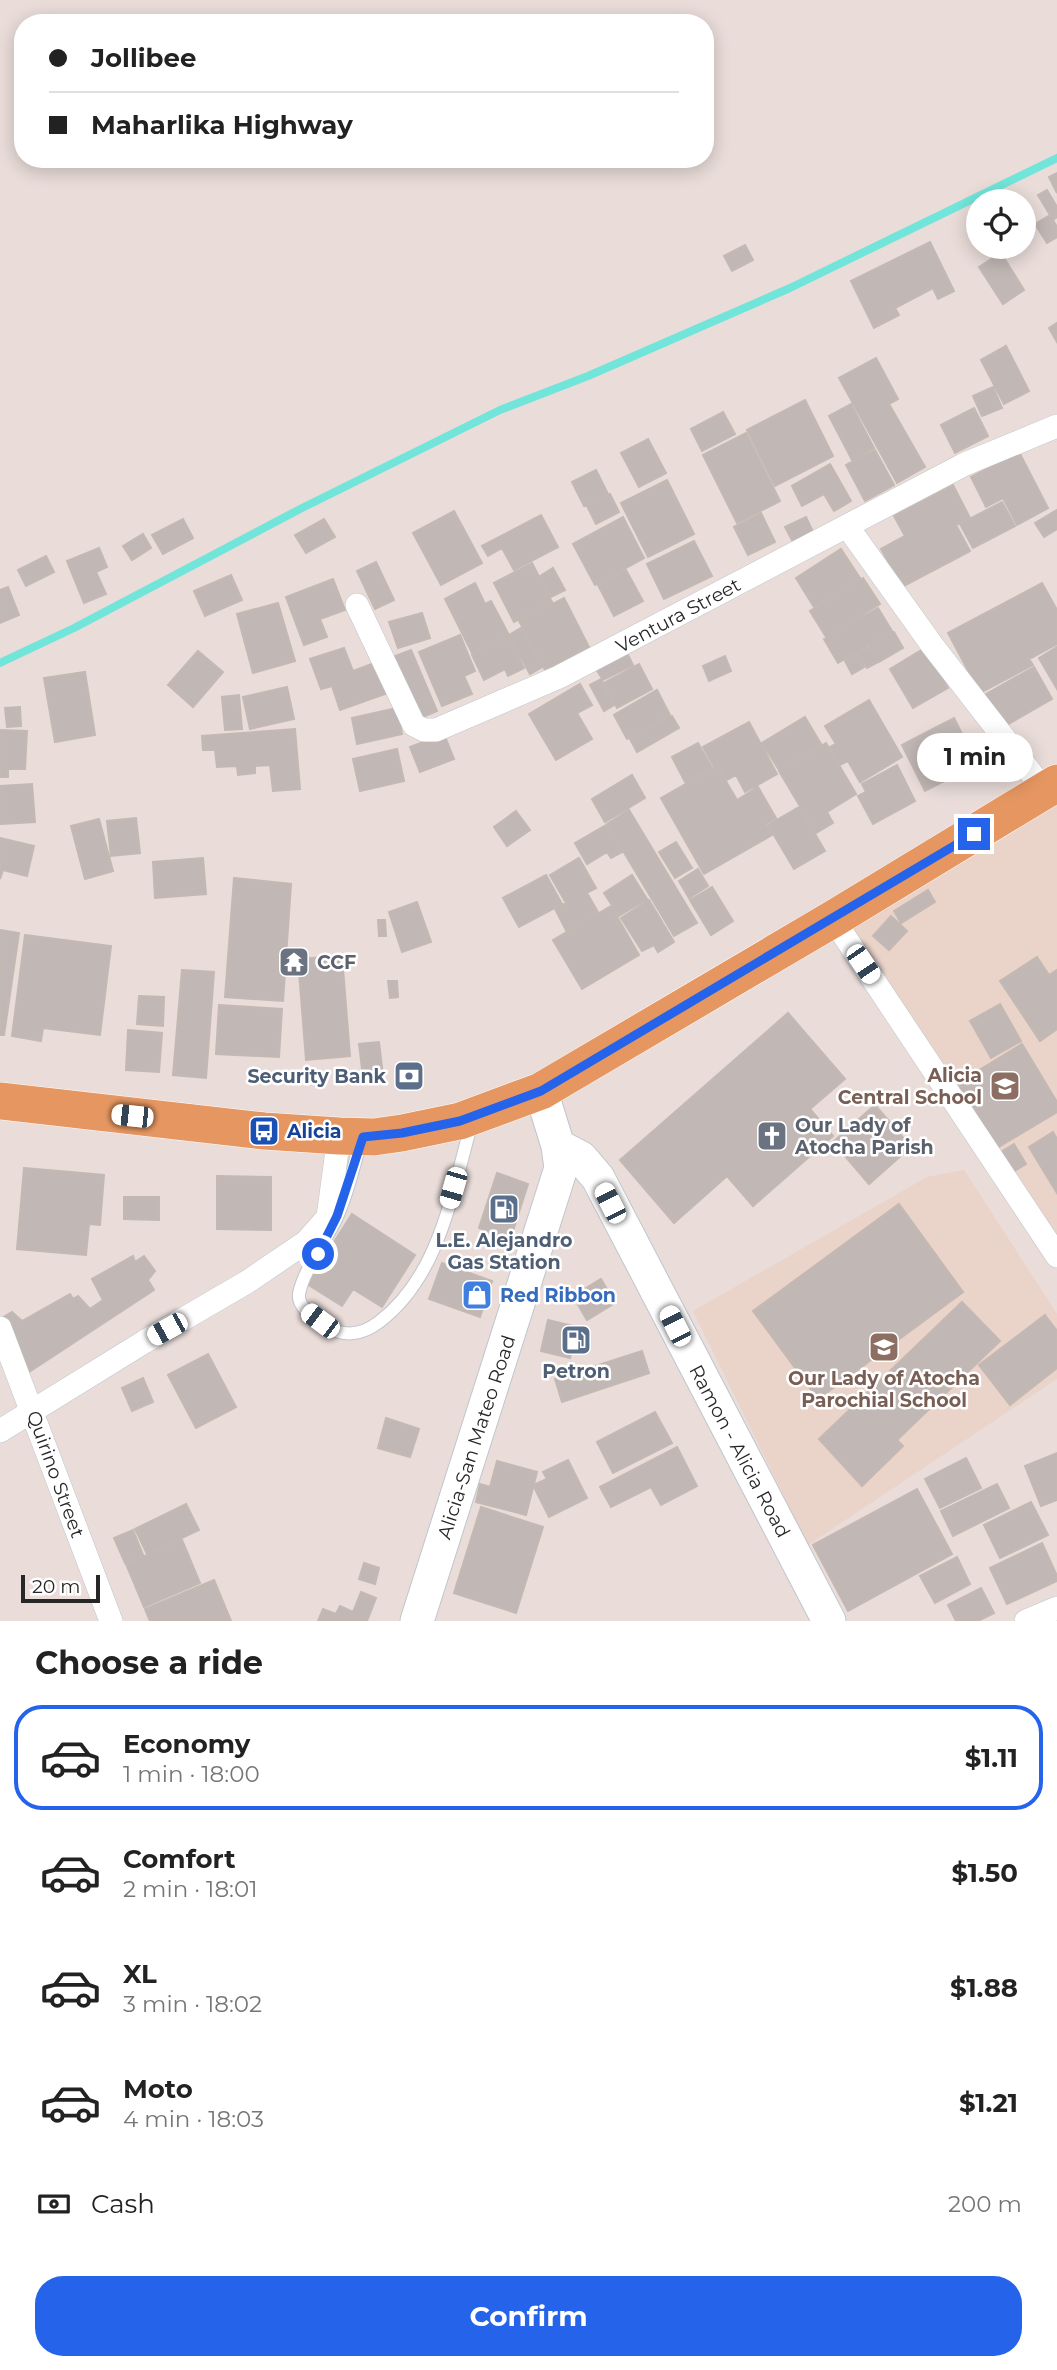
<!DOCTYPE html>
<meta charset="utf-8">
<style>
body{margin:0;font-family:Montserrat,sans-serif;background:#f2f2f2;color:#222;height:100vh;display:flex;flex-direction:column;font-size:26px;white-space:nowrap}
*{box-sizing:border-box;margin:0}
p{font-size:23px;color:#767676}
.icon{flex:none;width:38px;height:38px;fill:none;stroke:currentColor;stroke-width:2;stroke-linecap:round;stroke-linejoin:round}
.map{position:relative;height:1621px;overflow:hidden}
.details{display:flex;flex-direction:column;background:#fff;flex:1}
.details>*{flex:none}
.guide{position:absolute;left:14px;top:14px;width:700px;height:154px;border-radius:28px;box-shadow:0 4px 18px #0003;display:grid;align-content:center;height:154px;padding:0 35px;background:#fff}
.tools{position:absolute;left:966px;top:189px;display:grid;gap:14px}
.tools a{display:grid;place-items:center;width:70px;height:70px;border-radius:50%;background:#fff;box-shadow:0 4px 18px #0003;font-size:35px}
.scale{position:absolute;left:21px;bottom:18px;width:79px;box-sizing:border-box;padding-left:7px;border:4px solid #272727;border-top:0;font-size:19px;line-height:24px;white-space:nowrap;color:#272727;-webkit-text-stroke:5px #fff;paint-order:stroke}
.end{position:absolute;width:32px;height:32px;margin:-16px;border:9px solid #2563eb;background:#fff;box-shadow:0 0 0 4px #fff}
.from{border-radius:50%}
.bubble{position:absolute;height:49px;border-radius:24px;background:#fff;box-shadow:0 4px 18px #0003;font-size:23px;font-weight:700;line-height:49px;text-align:center}
.car{position:absolute;width:21px;height:42px;margin:-21px -10px;border-radius:9px;box-shadow:0 0 5px 2px #0007;background:linear-gradient(#fff 24%,#345 0 40%,#fff 0 76%,#345 0 86%,#fff 0)}
.guide b{display:flex;align-items:center;gap:24px;height:66px;font-size:26px}
.guide b+b{border-top:2px solid #e0e0e0}
.guide i{width:18px;height:18px;background:#222}
ul{padding:0;list-style:none}
li{display:flex;align-items:center;gap:21px;height:105px;margin:0 14px 10px;padding:0 21px;border:4px solid transparent;border-radius:28px}
li div{flex:1}
li b{display:block;font-size:26px}
li em{font-style:normal;font-weight:700}
li.on{border-color:#2563eb}
li>.icon{width:63px;height:63px;stroke-width:1.5}
h2{padding:0 35px;font-size:32px;line-height:84px}
.pay{display:flex;align-items:center;gap:18px;height:77px;padding:0 35px;font-size:26px}
.pay p{margin-inline-start:auto}
.cta{display:flex;gap:14px;margin-top:auto;padding:14px 35px}
.cta a{flex:1;height:80px;border-radius:28px;background:#2563eb;color:#fff;font-size:28px;font-weight:700;line-height:80px;text-align:center}
.map>svg:first-child{display:block}
</style>
<div class="map">
<svg width="1057" height="1621" viewBox="0 0 1057 1621">
<rect width="100%" height="100%" fill="#e9dcd9"/>
<!-- education -->
<path fill="#ead3c9" d="M1057,803V1249L849,923Z
M964,1170L1057,1314V1379L808,1545L693,1311L927,1177Z"/>
<g fill="none" stroke-linecap="round" stroke-linejoin="round">
<!-- stream -->
<path stroke="#72e5da" stroke-width="8" d="M0,663L74,628L304,507L500,410L588,376L790,288L1057,158"/>
</g>
<!-- building -->
<path fill="#c1b8b5" stroke="#c4b8b3" stroke-width="2" d="M1057,173V193L1049,177Z
M1047,190L1057,207V217L1053,220L1057,227V237L1047,243L1035,224L1050,215L1038,195Z
M930,242L954,291L938,299L933,288L895,308L899,315L874,328L851,281Z
M745,245L753,260L732,271L724,256Z
M1001,253L1024,290L1003,304L979,267Z
M1057,323V342L1049,328Z
M1006,346L1029,391L1004,404L981,360Z
M876,358L898,399L889,404L925,467L897,483L839,378Z
M993,387L1002,408L982,416L973,396Z
M805,400L833,456L775,486L747,430Z
M851,404L874,448L852,460L829,416Z
M974,408L988,436L955,453L941,425Z
M723,412L735,434L702,451L691,429Z
M746,433L780,501L737,523L703,455Z
M648,439L666,473L639,487L621,453Z
M875,450L894,485L865,501L846,465Z
M1019,452L1048,508L1017,525L1003,498L986,507L971,477Z
M830,464L851,501L834,511L824,494L802,506L792,486Z
M596,470L608,494L584,506L572,482Z
M667,480L694,534L648,557L621,503Z
M953,485L970,518L956,525L970,551L902,587L881,549L905,536L894,516Z
M610,494L619,512L596,524L587,506Z
M1002,502L1015,526L973,548L960,524Z
M1057,510V529L1044,537L1035,523Z
M454,511L482,563L441,585L413,533Z
M761,513L775,542L748,555L734,527Z
M541,515L558,547L514,570L502,548L488,556L482,546Z
M623,517L644,558L595,585L573,544Z
M806,517L813,532L793,542L785,527Z
M183,519L193,538L163,554L152,535Z
M324,519L335,537L306,553L295,535Z
M143,534L151,548L132,560L123,546Z
M694,541L712,576L664,599L647,564Z
M99,548L107,567L96,572L106,594L84,603L67,561Z
M841,549L860,578L814,607L796,578Z
M46,556L54,572L26,586L18,570Z
M376,562L394,600L375,609L357,571Z
M532,563L552,602L514,622L494,583Z
M553,568L565,590L551,597L540,576Z
M626,570L643,601L614,616L598,585Z
M231,575L242,600L205,616L194,591Z
M863,578L880,604L826,637L810,611Z
M333,579L345,610L320,619L327,637L304,645L286,597Z
M475,583L485,604L491,601L509,635L472,653L445,599Z
M1042,583L1057,610V644L1029,659L1033,665L980,693L948,633Z
M8,587L19,615L0,623V590Z
M564,598L589,647L545,670L519,621Z
M278,603L295,661L253,673L237,614Z
M878,608L892,631L838,663L824,639Z
M422,613L430,638L398,648L389,622Z
M521,628L542,667L530,674L509,635Z
M894,632L903,648L879,662L869,645Z
M460,635L475,671L464,676L472,694L442,706L419,652Z
M508,636L524,668L508,676L505,669L484,680L472,655Z
M869,647L878,662L867,668L858,653Z
M1057,647V689L1039,658Z
M344,648L353,671L377,662L388,693L340,710L332,686L321,689L310,659Z
M925,648L948,688L913,708L890,669Z
M411,650L437,711L416,720L390,658Z
M198,651L223,672L193,707L168,685Z
M627,653L633,665L603,680L596,669Z
M857,654L864,667L852,674L845,661Z
M725,656L731,671L709,681L703,666Z
M639,664L652,689L617,708L604,683Z
M1034,667L1052,699L1005,726L986,694Z
M85,672L95,735L55,742L44,678Z
M601,679L614,705L604,711L590,685Z
M580,684L592,705L577,713L592,739L556,760L529,714Z
M287,687L294,719L250,729L243,697Z
M657,690L670,715L627,739L614,715Z
M239,695L242,729L225,730L222,697Z
M869,700L902,757L860,782L848,761L840,765L830,747L836,744L825,726Z
M20,707L21,726L7,727L5,708Z
M397,708L402,734L357,744L352,718Z
M672,716L679,728L637,752L630,739Z
M805,717L821,744L779,770L762,743Z
M954,718L977,764L925,791L902,745Z
M749,722L777,774L745,792L736,775L727,780L718,764L714,767L703,747Z
M295,729L300,789L273,791L270,765L255,766V773L238,775L237,766L217,767L215,750H203L202,736Z
M0,730L27,731L25,769H8V777H0Z
M444,734L454,759L420,772L410,747Z
M698,743L712,768L685,782L672,757Z
M826,743L856,794L827,812L833,823L816,833L779,771Z
M397,749L404,781L360,791L353,759Z
M897,765L915,801L873,824L858,796L866,792L862,784Z
M717,766L737,800L758,787L776,818L765,824L772,835L704,874L661,798Z
M632,775L645,798L605,822L592,799Z
M32,784L35,822L0,824V786Z
M799,807L825,851L794,869L768,825Z
M629,810L697,923L674,936L607,824Z
M516,811L530,830L507,846L494,827Z
M136,818L140,853L111,856L107,821Z
M99,819L113,871L85,879L71,826Z
M606,825L622,852L611,858L607,852L587,864L575,843Z
M0,838L34,846L27,876L3,870L0,879Z
M676,842L692,868L675,878L659,852Z
M203,858L206,894L155,898L153,862Z
M579,858L596,888L587,893L598,912L566,930L555,909L566,903L550,875Z
M698,869L708,886L689,898L679,881Z
M546,875L562,904L519,927L503,898Z
M632,875L647,899L619,916L604,893Z
M234,878L291,884L283,1001L225,997Z
M712,887L733,921L711,935L690,900Z
M928,890L935,902L901,923L894,911Z
M649,900L674,942L658,952L654,945L642,951L621,918Z
M417,902L431,942L402,952L389,912Z
M611,906L639,955L582,989L553,940Z
M891,916L907,931L889,950L873,936Z
M378,920H385L386,936H379Z
M0,930L19,933L4,1035H0Z
M25,935L111,946L100,1035L43,1028L41,1041L12,1036Z
M342,956L350,1056L306,1060L298,959Z
M1037,957L1049,975L1057,970V1029L1040,1041L1000,981Z
M182,970L214,972L206,1078L173,1075Z
M388,981H397L398,997L390,998Z
M139,996L164,997L163,1026L137,1024Z
M1000,1004L1021,1041L991,1058L970,1021Z
M219,1005L282,1009L279,1057L216,1054Z
M788,1013L845,1079L810,1109L833,1136L753,1206L727,1176L674,1223L620,1160Z
M128,1030L162,1033L159,1072L126,1070Z
M379,1042L383,1075L363,1077L359,1044Z
M1022,1044L1057,1102V1112L997,1148L958,1083Z
M875,1105L911,1147L869,1184L833,1142Z
M1053,1132L1057,1139V1193L1029,1147Z
M1014,1144L1026,1164L1011,1173L999,1153Z
M24,1168L104,1175L100,1225L89,1224L86,1255L17,1249Z
M497,1173L528,1184L510,1240L479,1228Z
M217,1176L271,1177V1230L217,1229Z
M124,1197H159V1220L124,1219Z
M899,1204L963,1292L818,1399L753,1311Z
M352,1214L415,1255L382,1307L353,1289L342,1306L307,1284Z
M133,1256L135,1262L144,1256L155,1271L148,1280L154,1290L29,1372L2,1318L12,1312L22,1321L70,1294L73,1299L78,1296L90,1309L103,1300L92,1279Z
M442,1263L492,1281L480,1317L429,1299Z
M601,1279L615,1303L587,1320L573,1296Z
M962,1302L1000,1341L897,1440L903,1446L862,1486L819,1439Z
M1045,1315L1057,1331V1368L1010,1405L979,1365Z
M548,1320L577,1327L570,1358L541,1351Z
M642,1351L649,1373L562,1402L555,1379Z
M208,1354L236,1407L196,1428L168,1375Z
M143,1378L153,1402L132,1411L122,1388Z
M655,1412L672,1443L613,1473L597,1442Z
M386,1418L419,1429L410,1457L378,1448Z
M677,1447L697,1486L661,1505L651,1487L611,1507L600,1487Z
M1057,1453V1500L1041,1506L1025,1466Z
M966,1458L981,1488L940,1508L925,1479Z
M568,1460L587,1498L549,1517L533,1485L547,1479L543,1472Z
M497,1461L537,1472L526,1515L476,1502L480,1484L490,1487Z
M997,1484L1009,1508L953,1536L941,1511Z
M917,1489L952,1554L848,1611L813,1545Z
M1031,1502L1048,1535L1000,1558L984,1525Z
M186,1504L199,1530L147,1554L135,1529Z
M481,1507L543,1527L516,1613L454,1593Z
M133,1530L143,1555L125,1563L114,1538Z
M182,1540L200,1583L144,1607L126,1564Z
M1042,1543L1057,1576V1581L1007,1604L990,1568Z
M957,1557L970,1584L935,1603L920,1576Z
M364,1563L379,1568L375,1584L359,1579Z
M214,1580L231,1621H150L145,1609Z
M981,1588L994,1613L978,1621H956L948,1605Z
M361,1592L376,1598L367,1621H318L323,1609L336,1614L340,1606L353,1612Z"/>
<g fill="none" stroke-linecap="round" stroke-linejoin="round">
<!-- lane casing -->
<g stroke="#bec6cd" stroke-width="14">
<path id="lane" d="M361,1140C354,1166 348,1193 337,1217C327,1239 303,1271 299,1294C297,1308 316,1318 325,1325C343,1338 362,1335 379,1322C440,1276 452,1192 472,1122"/>
</g>
<!-- street casing -->
<g stroke="#bec6cd" stroke-width="24">
<path id="street" d="M847,526L932,645L1045,791
M357,605L414,725L424,730H436L559,677L965,464L1057,426
M833,919L1057,1256
M0,1328L111,1621
M0,1431L144,1342L247,1282L306,1242L328,1217L339,1136
M1026,1621L1057,1608"/>
</g>
<!-- secondary casing -->
<g stroke="#bec6cd" stroke-width="35">
<path id="secondary" d="M558,1146L581,1158L598,1178L829,1621
M417,1621L561,1168L558,1146L541,1091"/>
</g>
<!-- primary casing -->
<g stroke="#fff" stroke-width="38">
<path id="primary" d="M0,1101L264,1131L339,1136L374,1137L402,1133L460,1121L541,1091L833,919L1057,783"/>
</g>
<!-- lane -->
<use href="#lane" stroke="#fff" stroke-width="12"/>
<!-- street -->
<use href="#street" stroke="#fff" stroke-width="23"/>
<!-- secondary -->
<use href="#secondary" stroke="#fff" stroke-width="33"/>
<!-- primary -->
<use href="#primary" stroke="#e69761" stroke-width="37"/>
</g>
<g fill="none" stroke-linecap="round" stroke-linejoin="round">
<!-- route -->
<path stroke="#2563eb" stroke-width="9" d="M318,1254L337,1216L363,1137L402,1133L460,1121L541,1091L974,834"/>
</g>
<!-- icons -->
<defs>
<g id="temple-square" transform="scale(1.575)"><rect x="-9" y="-9" width="18" height="18" rx="4" fill="#6b7280" stroke="#fff"/><path d="M0-6L5-2H3V0L6.5 2.5H4V6H1.5V3h-3V6H-4V2.5H-6.5L-3 0V-2H-5Z" fill="#fff"/></g>
<g id="bank-square" transform="scale(1.575)"><rect x="-9" y="-9" width="18" height="18" rx="4" fill="#5c6f8a" stroke="#fff"/><path d="M-6-4H6V4H-6ZM0-2.3a2.3 2.3 0 1 0 0 4.6a2.3 2.3 0 1 0 0-4.6Z" fill="#fff"/></g>
<g id="school-square" transform="scale(1.575)"><rect x="-9" y="-9" width="18" height="18" rx="4" fill="#8d6e63" stroke="#fff"/><path d="M0-5L7-2L0 1L-7-2ZM-4 1L0 2.5L4 1V4Q0 6-4 4Z" fill="#fff"/></g>
<g id="bus-square" transform="scale(1.575)"><rect x="-9" y="-9" width="18" height="18" rx="4" fill="#1a4fb4" stroke="#fff"/><path d="M-5-6H5V4H4V6H2V4H-2V6H-4V4H-5ZM-3.5-4V0h7V-4ZM-3.5 1.2v1.5H-2V1.2ZM2 1.2v1.5H3.5V1.2Z" fill="#fff"/></g>
<g id="church-square" transform="scale(1.575)"><rect x="-9" y="-9" width="18" height="18" rx="4" fill="#6b7280" stroke="#fff"/><path d="M-1.2-6h2.4v3.5h3.3v2.4h-3.3V6h-2.4V-.1h-3.3v-2.4h3.3Z" fill="#fff"/></g>
<g id="fuel-square" transform="scale(1.575)"><rect x="-9" y="-9" width="18" height="18" rx="4" fill="#5c6f8a" stroke="#fff"/><path d="M-5.5-6h7V0h2V4h1.3V-2.5L3-4.5l.8-.8L6-3V5H2.5V1h-1V6h-7ZM-4.2-4.7v3.2H.2V-4.7Z" fill="#fff"/></g>
<g id="shop-square" transform="scale(1.575)"><rect x="-9" y="-9" width="18" height="18" rx="4" fill="#3f7fe0" stroke="#fff"/><path d="M-5-2.5h2.3a2.7 3.5 0 0 1 5.4 0H5L5.5 6h-11ZM-1.5-2.5h3a1.5 2.3 0 0 0-3 0Z" fill="#fff"/></g>
</defs>
<g fill-rule="evenodd">
<use href="#temple-square" x="294" y="962"/>
<use href="#bank-square" x="409" y="1076"/>
<use href="#school-square" x="1005" y="1086"/>
<use href="#bus-square" x="264" y="1131"/>
<use href="#church-square" x="772" y="1136"/>
<use href="#fuel-square" x="504" y="1209"/>
<use href="#shop-square" x="477" y="1295"/>
<use href="#fuel-square" x="576" y="1340"/>
<use href="#school-square" x="884" y="1347"/>
</g>
<g text-anchor="middle" stroke-width="5" stroke-linejoin="round" paint-order="stroke">
<!-- street labels -->
<g font-size="19" fill="#272727" stroke="#fff">
<text transform="translate(678 615) rotate(-28)" y="7">Ventura Street</text>
<text transform="translate(476 1437) rotate(-72)" y="7">Alicia-San Mateo Road</text>
<text transform="translate(740 1451) rotate(62)" y="7">Ramon - Alicia Road</text>
<text transform="translate(56 1474) rotate(70)" y="7">Quirino Street</text>
</g>
<!-- worship labels -->
<g font-size="19" font-weight="bold" fill="#5b616d" stroke="#fff" text-anchor="start">
<text x="317" y="969">CCF</text>
<text x="795" y="1132">Our Lady of<tspan x="795" dy="22">Atocha Parish</tspan></text>
</g>
<!-- education labels -->
<g font-size="19" font-weight="bold" fill="#785e54" stroke="#fff" text-anchor="end">
<text x="982" y="1082">Alicia<tspan x="982" dy="22">Central School</tspan></text>
<text x="884" y="1385" text-anchor="middle">Our Lady of Atocha<tspan x="884" dy="22">Parochial School</tspan></text>
</g>
<!-- service labels -->
<g font-size="19" font-weight="bold" fill="#4e5e75" stroke="#fff">
<text x="386" y="1083" text-anchor="end">Security Bank</text>
<text x="504" y="1247">L.E. Alejandro<tspan x="504" dy="22">Gas Station</tspan></text>
<text x="576" y="1378">Petron</text>
</g>
<!-- transit labels -->
<g font-size="19" font-weight="bold" fill="#164399" stroke="#fff" text-anchor="start">
<text x="287" y="1138">Alicia</text>
</g>
<!-- shop labels -->
<g font-size="19" font-weight="bold" fill="#366cbe" stroke="#fff" text-anchor="start">
<text x="500" y="1302">Red Ribbon</text>
</g>
</g>
</svg>
<div class="tools">
<a><svg class="icon" aria-label="locate" viewBox="0 0 24 24"><circle cx="12" cy="12" r="6"/><path d="M12 2v4M12 18v4M2 12h4M18 12h4"/></svg></a>
</div>
<div class="scale">20 m</div>
<i class="end from" style="left:318px;top:1254px"></i>
<i class="end" style="left:974px;top:834px"></i>
<div class="bubble" style="left:917px;top:733px;width:116px">1 min</div>
<i class="car" style="left:863px;top:964px;rotate:146deg"></i>
<i class="car" style="left:132px;top:1116px;rotate:276deg"></i>
<i class="car" style="left:453px;top:1188px;rotate:196deg"></i>
<i class="car" style="left:610px;top:1203px;rotate:333deg"></i>
<i class="car" style="left:320px;top:1321px;rotate:307deg"></i>
<i class="car" style="left:675px;top:1326px;rotate:333deg"></i>
<i class="car" style="left:167px;top:1329px;rotate:241deg"></i>
<div class="guide">
<b><i class="from"></i>Jollibee</b>
<b><i></i>Maharlika Highway</b>
</div>
</div>
<section class="details">
<h2>Choose a ride</h2>
<ul>
<li class="on"><svg class="icon" aria-label="car" viewBox="0 0 24 24"><path d="M5 17H2v-5l4-1 3-4h7l3 4 3 1v5h-3M9 17h6M6 11h13"/><circle cx="7" cy="17" r="2"/><circle cx="17" cy="17" r="2"/></svg><div><b>Economy</b><p>1 min · 18:00</p></div><em>$1.11</em></li>
<li><svg class="icon" aria-label="car" viewBox="0 0 24 24"><path d="M5 17H2v-5l4-1 3-4h7l3 4 3 1v5h-3M9 17h6M6 11h13"/><circle cx="7" cy="17" r="2"/><circle cx="17" cy="17" r="2"/></svg><div><b>Comfort</b><p>2 min · 18:01</p></div><em>$1.50</em></li>
<li><svg class="icon" aria-label="car" viewBox="0 0 24 24"><path d="M5 17H2v-5l4-1 3-4h7l3 4 3 1v5h-3M9 17h6M6 11h13"/><circle cx="7" cy="17" r="2"/><circle cx="17" cy="17" r="2"/></svg><div><b>XL</b><p>3 min · 18:02</p></div><em>$1.88</em></li>
<li><svg class="icon" aria-label="car" viewBox="0 0 24 24"><path d="M5 17H2v-5l4-1 3-4h7l3 4 3 1v5h-3M9 17h6M6 11h13"/><circle cx="7" cy="17" r="2"/><circle cx="17" cy="17" r="2"/></svg><div><b>Moto</b><p>4 min · 18:03</p></div><em>$1.21</em></li>
</ul>
<div class="pay"><svg class="icon" aria-label="cash" viewBox="0 0 24 24"><path d="M3 7h18v10H3z"/><circle cx="12" cy="12" r="2"/></svg>Cash<p>200 m</p></div>
<div class="cta"><a>Confirm</a></div>
</section>
